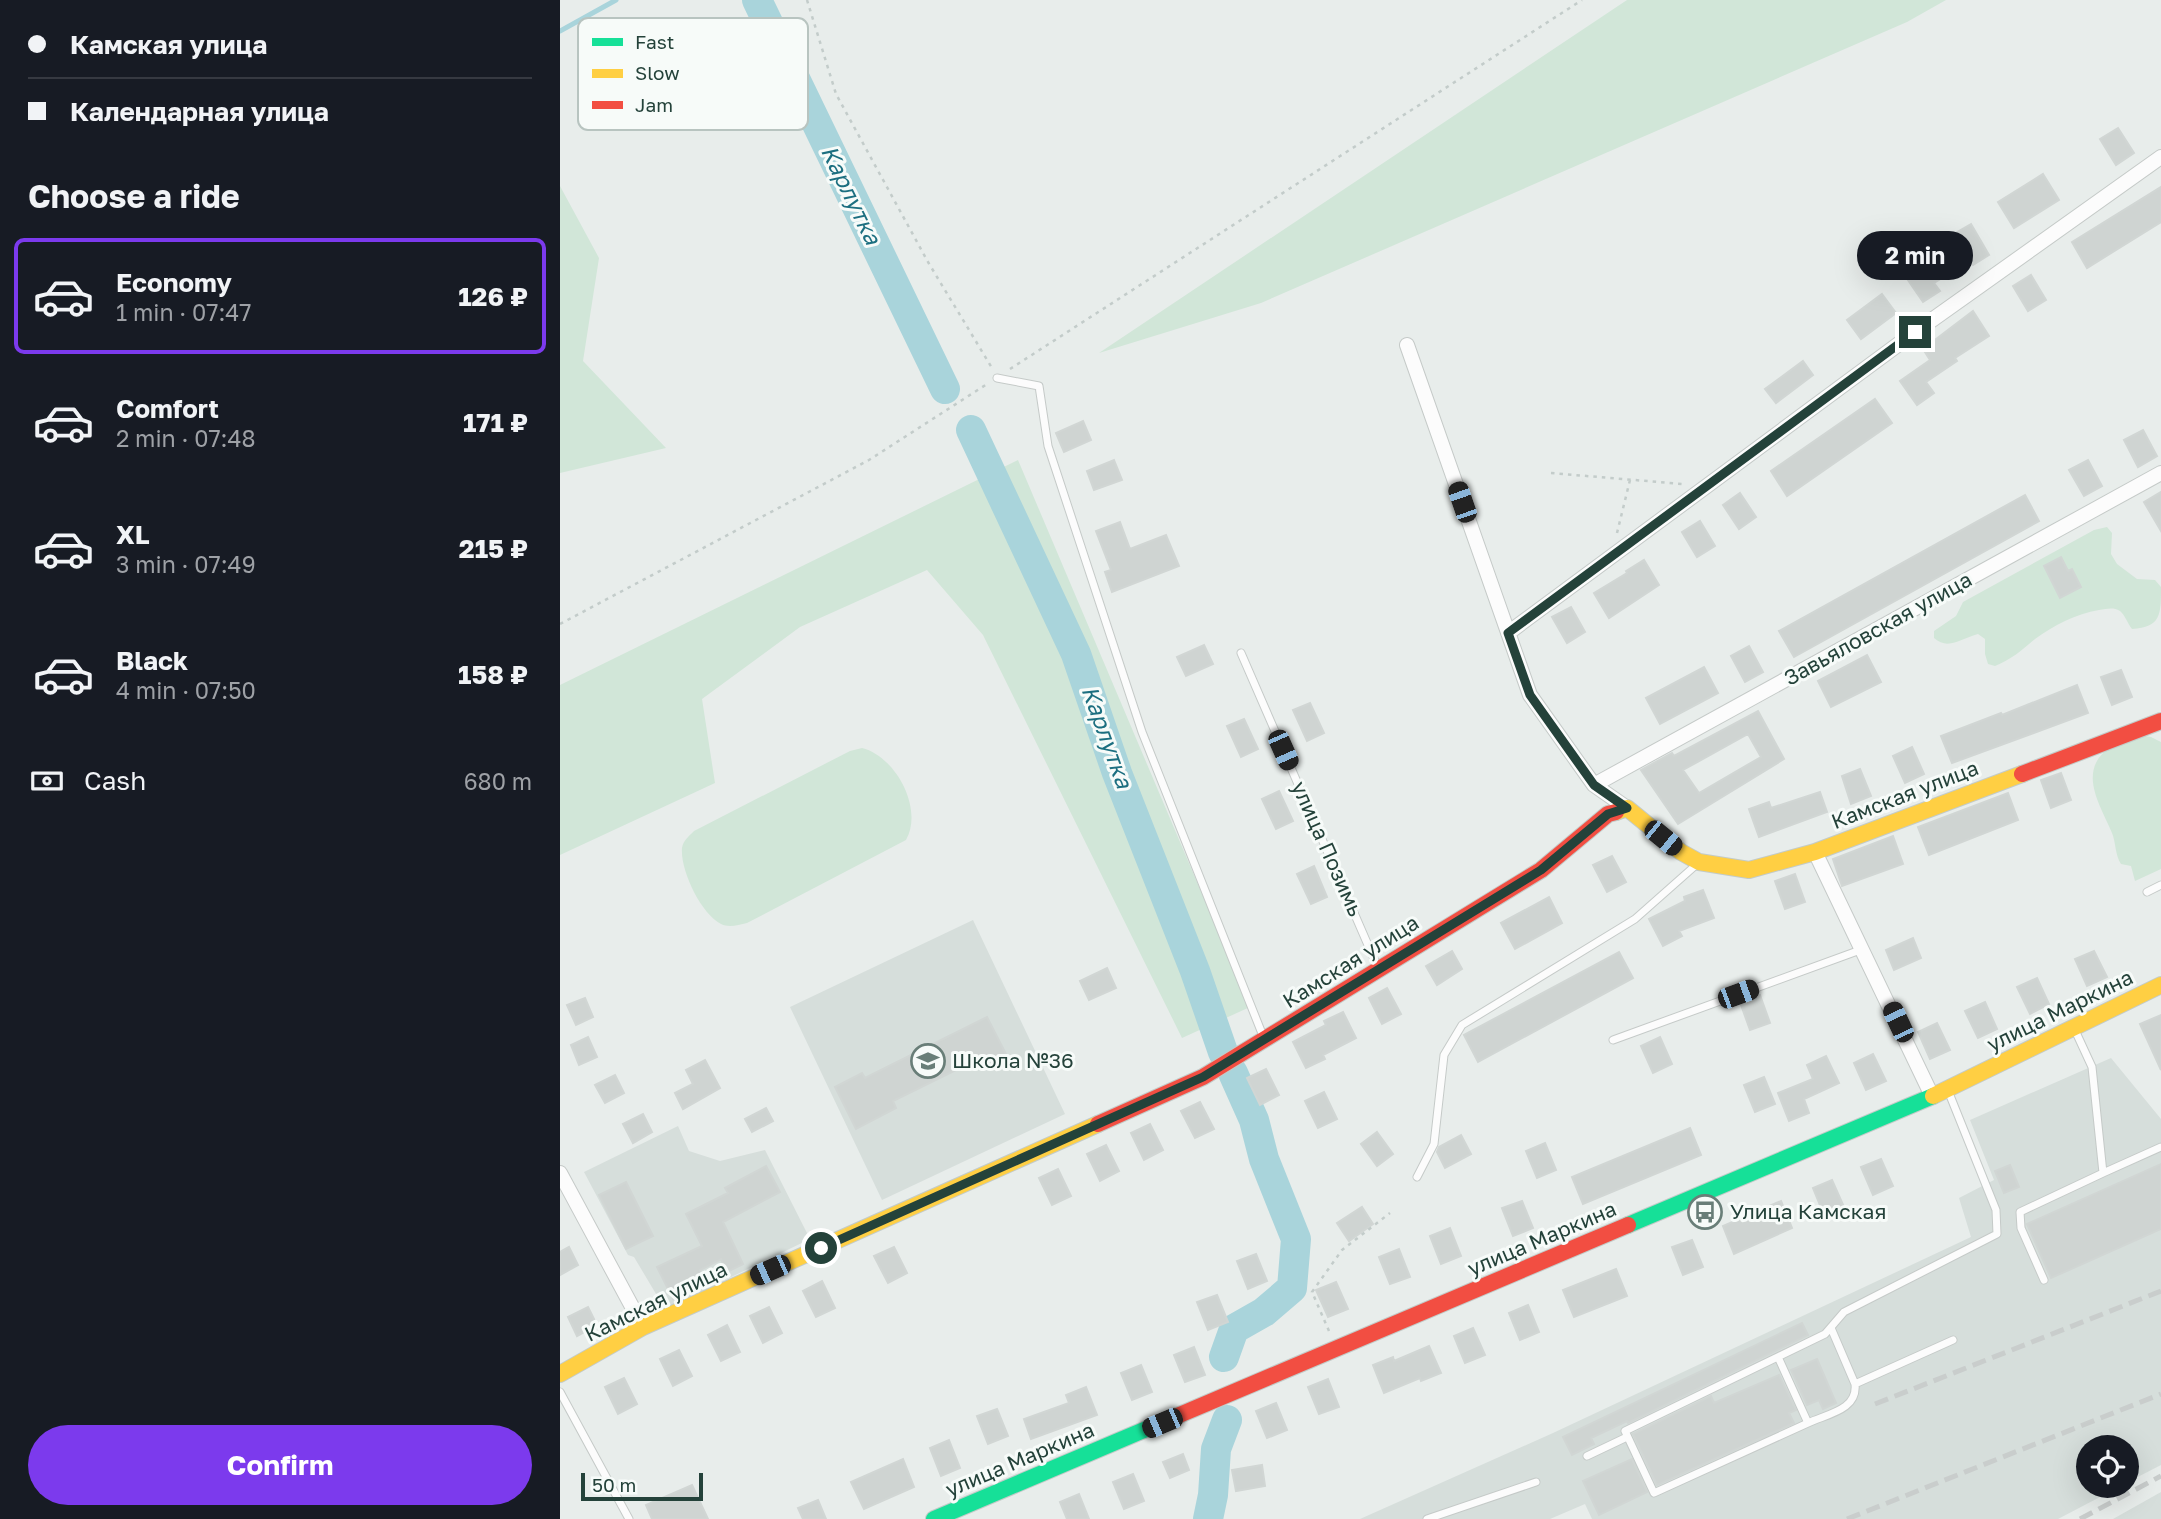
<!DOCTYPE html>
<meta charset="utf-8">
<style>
body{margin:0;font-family:"Golos Text",sans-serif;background:#20242c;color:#f1f3f6;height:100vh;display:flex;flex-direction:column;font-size:26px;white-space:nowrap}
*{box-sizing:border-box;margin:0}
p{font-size:23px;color:#9ea1a6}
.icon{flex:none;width:38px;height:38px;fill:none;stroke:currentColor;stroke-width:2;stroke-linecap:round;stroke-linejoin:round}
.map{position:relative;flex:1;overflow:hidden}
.details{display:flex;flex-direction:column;background:#171b24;width:560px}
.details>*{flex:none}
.hud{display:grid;align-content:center;height:154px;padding:0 28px;background:#171b24}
.tools{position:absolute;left:1516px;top:1435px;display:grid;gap:14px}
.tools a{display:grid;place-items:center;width:63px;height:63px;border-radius:50%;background:#171b24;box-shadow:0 7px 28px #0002;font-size:35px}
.scale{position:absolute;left:21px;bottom:18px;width:122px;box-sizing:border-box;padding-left:7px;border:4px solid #24423a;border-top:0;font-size:19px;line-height:24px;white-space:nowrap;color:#24423a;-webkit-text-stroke:5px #f7fbf9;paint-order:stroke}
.end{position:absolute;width:32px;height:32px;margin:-16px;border:9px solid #24423a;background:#fff;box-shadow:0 0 0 4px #fff}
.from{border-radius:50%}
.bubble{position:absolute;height:49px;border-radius:24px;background:#171b24;box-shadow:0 7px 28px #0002;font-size:23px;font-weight:700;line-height:49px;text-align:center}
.car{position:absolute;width:21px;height:42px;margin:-21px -10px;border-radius:9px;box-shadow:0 0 5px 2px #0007;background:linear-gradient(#222 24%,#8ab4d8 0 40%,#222 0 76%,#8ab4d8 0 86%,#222 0)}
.hud b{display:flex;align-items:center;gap:24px;height:66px;font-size:26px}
.hud b+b{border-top:2px solid #363941}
.hud i{width:18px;height:18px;background:#f1f3f6}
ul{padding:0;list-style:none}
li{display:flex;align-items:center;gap:21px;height:116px;margin:0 14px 10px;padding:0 14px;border:4px solid transparent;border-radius:10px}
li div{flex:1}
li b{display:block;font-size:26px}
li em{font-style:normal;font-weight:700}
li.selected{border-color:#7c3aed}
li>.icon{width:63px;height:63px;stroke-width:1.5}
h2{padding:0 28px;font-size:32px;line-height:84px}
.pay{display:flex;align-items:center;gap:18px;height:77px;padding:0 28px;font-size:26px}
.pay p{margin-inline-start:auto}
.primary-button{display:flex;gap:14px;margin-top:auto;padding:14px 28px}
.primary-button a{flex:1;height:80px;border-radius:42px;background:#7c3aed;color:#fff;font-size:28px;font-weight:700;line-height:80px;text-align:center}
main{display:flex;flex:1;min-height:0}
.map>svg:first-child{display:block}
</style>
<main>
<section class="details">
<div class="hud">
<b><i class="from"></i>Камская улица</b>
<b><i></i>Календарная улица</b>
</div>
<h2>Choose a ride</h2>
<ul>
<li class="selected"><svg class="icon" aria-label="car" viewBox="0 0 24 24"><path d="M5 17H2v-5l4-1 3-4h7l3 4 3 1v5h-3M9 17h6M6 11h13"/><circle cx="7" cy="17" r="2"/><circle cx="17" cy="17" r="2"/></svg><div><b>Economy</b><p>1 min · 07:47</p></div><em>126 ₽</em></li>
<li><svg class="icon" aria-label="car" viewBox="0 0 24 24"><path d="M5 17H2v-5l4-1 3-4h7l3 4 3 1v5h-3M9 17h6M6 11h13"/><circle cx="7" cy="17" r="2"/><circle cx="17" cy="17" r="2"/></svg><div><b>Comfort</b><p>2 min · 07:48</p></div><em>171 ₽</em></li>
<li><svg class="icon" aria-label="car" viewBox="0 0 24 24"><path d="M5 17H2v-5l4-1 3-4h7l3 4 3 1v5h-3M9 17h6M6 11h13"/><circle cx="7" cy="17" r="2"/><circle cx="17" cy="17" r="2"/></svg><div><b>XL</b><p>3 min · 07:49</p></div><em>215 ₽</em></li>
<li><svg class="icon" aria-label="car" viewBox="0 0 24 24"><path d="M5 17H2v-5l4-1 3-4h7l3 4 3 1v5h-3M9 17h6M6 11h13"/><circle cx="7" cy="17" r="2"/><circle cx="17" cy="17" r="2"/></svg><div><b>Black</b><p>4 min · 07:50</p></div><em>158 ₽</em></li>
</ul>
<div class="pay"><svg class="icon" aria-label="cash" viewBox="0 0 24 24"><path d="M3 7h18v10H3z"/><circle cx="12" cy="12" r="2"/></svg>Cash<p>680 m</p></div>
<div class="primary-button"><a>Confirm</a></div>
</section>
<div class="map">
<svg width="1601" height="1519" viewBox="0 0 1601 1519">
<rect width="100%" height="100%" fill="#e8edeb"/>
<!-- built -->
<path fill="#d6dedb" d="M413,920L505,1114L322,1200L230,1007Z
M1551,1058L1601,1119V1465L1566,1483V1447H1528V1486H1561L1498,1519H1032L1025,1504L990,1519H800L993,1433L1411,1237L1399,1198L1434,1180L1410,1120Z
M118,1126L129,1151L160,1161L205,1150L250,1239L105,1309L74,1257L68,1255L24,1172Z
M1601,1492V1519H1553Z"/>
<!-- green -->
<path fill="#d1e6d8" d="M1067,0H1386L1347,22L701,303L539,353Z
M0,186L39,258L23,361L106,448L0,473Z
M458,460L690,1007L622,1038L423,635L367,570L240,627L142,699L155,783L0,855V685Z
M1547,527L1552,533L1551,554L1557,564L1577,579L1595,580L1601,587C1601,615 1601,627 1572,629C1568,624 1565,615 1560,611C1553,607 1547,609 1539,610C1516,614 1494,625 1475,639C1462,650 1451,660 1435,666L1428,664L1425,654V639L1418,634C1402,638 1388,651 1374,638V631L1396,616L1403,602L1534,530Z
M1579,735L1591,737L1601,742V869L1575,881L1571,866L1561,864C1555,855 1556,843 1552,833C1542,808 1519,776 1544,752C1552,744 1569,740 1579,735Z
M302,748C335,756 364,808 346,840L187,923C178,925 169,928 161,924C141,914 120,870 122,848C123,841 129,836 134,831L290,751Z"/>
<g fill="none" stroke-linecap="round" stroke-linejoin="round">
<!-- stream -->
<path stroke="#a9d4db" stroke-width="5" d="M0,31L56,0"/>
<!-- river -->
<path stroke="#a9d4db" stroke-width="30" d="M197,0L385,389
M411,430L516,654L557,773L635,971L663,1052
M664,1357L674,1329L704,1312L732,1288L736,1239L704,1159L694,1120L673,1073
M648,1519L653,1495L656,1449L667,1420"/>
</g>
<!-- building -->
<path fill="#cfd4d2" stroke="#d1d6d4" stroke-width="2" fill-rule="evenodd" d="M1558,128L1574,153L1556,165L1540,139Z
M1483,174L1499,200L1454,228L1438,202Z
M1601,187V222L1527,268L1512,242Z
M1411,224L1429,255L1413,265L1410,261L1374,283L1380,291L1363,302L1339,267L1395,236L1394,234Z
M1471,275L1486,300L1468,311L1453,286Z
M1322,294L1336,313L1301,339L1287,320Z
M1413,311L1429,336L1395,358L1397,361L1366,382L1374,393L1357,405L1340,381L1370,360L1363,349Z
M1243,361L1253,375L1216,403L1205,389Z
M1315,399L1332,423L1227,496L1211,471Z
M523,421L531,440L504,452L496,433Z
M1583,430L1597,456L1578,467L1564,440Z
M554,460L562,480L534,490L527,471Z
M1528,460L1542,486L1524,496L1509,470Z
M1601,492V531L1584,502Z
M1180,493L1196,517L1179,529L1163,505Z
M1465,495L1479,521L1234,657L1219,631Z
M1140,521L1155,546L1137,557L1122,532Z
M560,522L570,549L606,535L619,566L552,592L545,572L551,570L536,531Z
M1501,557L1508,571L1512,569L1521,587L1500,598L1484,566Z
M1084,560L1099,585L1049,618L1034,593L1067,573L1066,571Z
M1011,607L1025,632L1007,643L992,617Z
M644,645L653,664L626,676L617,657Z
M1189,646L1203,672L1185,682L1171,656Z
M1307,655L1321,682L1271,707L1258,681Z
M1144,667L1158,693L1100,724L1086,698Z
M1561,670L1572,697L1552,705L1541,677Z
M1517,685L1528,713L1392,763L1381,736L1441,713L1442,715Z
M750,703L764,733L747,741L733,710Z
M1198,711L1224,759L1118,824L1081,770L1112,753L1114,756ZM1188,734L1201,757L1139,793L1123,770Z
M684,719L698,749L681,757L667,726Z
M1352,747L1364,774L1345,783L1333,756Z
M1300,769L1311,796L1291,804L1282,776Z
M1501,773L1511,800L1491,808L1481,780Z
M719,791L733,821L716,829L702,799Z
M1260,792L1267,812L1199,837L1189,809L1209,802L1211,808Z
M1448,793L1458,820L1369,855L1358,827Z
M1333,836L1343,864L1282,886L1273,859Z
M1052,856L1066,882L1047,892L1033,865Z
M754,866L767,897L751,904L737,874Z
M1235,874L1245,902L1225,909L1215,881Z
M1143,890L1154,918L1119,931L1122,936L1103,946L1089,919L1125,901L1124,897Z
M989,897L1002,923L955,949L941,923Z
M1353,938L1361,958L1334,970L1326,950Z
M892,951L902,969L877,985L866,966Z
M1534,951L1547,977L1527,986L1515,959Z
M1059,952L1073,978L918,1062L904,1035Z
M547,968L556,988L529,1000L520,981Z
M1477,978L1489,1004L1470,1014L1457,987Z
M827,988L841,1014L822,1024L809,998Z
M1200,995L1210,1023L1190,1030L1180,1002Z
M25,998L33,1017L16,1025L7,1005Z
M1425,1002L1437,1029L1418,1038L1405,1011Z
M783,1012L796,1038L763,1055L765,1059L746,1068L733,1042L766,1025L764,1021Z
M1601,1015V1070L1580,1024Z
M427,1017L446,1054L414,1070L410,1063L333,1101L336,1108L296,1129L275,1087L302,1073L305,1078Z
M1377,1023L1390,1050L1370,1059L1358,1032Z
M28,1037L37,1057L19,1065L11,1045Z
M1100,1037L1112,1064L1093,1073L1081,1046Z
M1313,1054L1326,1081L1306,1090L1294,1063Z
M1266,1056L1279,1083L1244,1099L1249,1113L1229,1121L1218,1093L1253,1079L1247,1065Z
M145,1060L160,1088L123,1109L115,1093L133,1084L126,1070Z
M706,1069L719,1095L700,1105L687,1078Z
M55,1075L64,1093L45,1103L35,1085Z
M1204,1077L1215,1104L1195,1112L1184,1085Z
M764,1092L777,1119L758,1128L745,1101Z
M640,1102L654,1129L635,1138L621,1111Z
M206,1108L213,1121L192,1132L185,1119Z
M83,1114L92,1132L73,1143L63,1124Z
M590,1124L603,1150L584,1160L571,1133Z
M1130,1128L1141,1155L1023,1204L1012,1177Z
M817,1132L833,1154L817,1166L801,1144Z
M901,1135L911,1154L885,1168L877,1152L879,1147Z
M985,1143L996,1170L977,1178L966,1151Z
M546,1145L559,1171L540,1181L527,1154Z
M1321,1159L1333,1186L1313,1195L1301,1167Z
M1601,1164V1229L1491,1278L1467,1224Z
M1450,1165L1459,1187L1444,1193L1435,1171Z
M206,1166L220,1192L163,1222L183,1264L167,1272L161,1259L140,1270L146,1282L113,1299L97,1267L142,1246L126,1214L168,1193L165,1188Z
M498,1169L511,1196L492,1205L479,1178Z
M1272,1180L1284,1207L1264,1215L1253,1188Z
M66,1182L93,1236L66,1249L39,1195Z
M962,1201L973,1228L953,1236L942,1208Z
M1221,1201L1232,1228L1174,1254L1163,1226Z
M802,1207L813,1224L789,1241L777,1223Z
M890,1228L901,1256L881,1264L870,1236Z
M1132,1240L1143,1267L1123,1275L1112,1247Z
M9,1247L18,1265L0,1275V1252Z
M334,1247L347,1273L328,1283L314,1256Z
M839,1249L850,1277L830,1284L819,1257Z
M696,1254L707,1281L688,1289L677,1261Z
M1056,1269L1067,1296L1014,1317L1003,1290Z
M262,1281L275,1308L256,1317L243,1291Z
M776,1282L788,1309L768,1317L756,1290Z
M657,1295L668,1322L648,1330L637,1302Z
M968,1305L979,1332L960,1340L949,1313Z
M28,1307L37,1325L17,1336L8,1317Z
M209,1307L222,1333L203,1343L190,1316Z
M1242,1323L1248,1335L1068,1423L1067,1421L1031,1438L1034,1444L1012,1455L1003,1437Z
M167,1325L180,1352L161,1361L148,1335Z
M913,1328L925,1355L905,1363L894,1336Z
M869,1346L881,1373L861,1381L860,1378L824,1393L813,1365L833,1357L834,1361Z
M634,1347L645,1375L625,1382L614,1355Z
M119,1350L132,1376L113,1386L100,1359Z
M1257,1359L1276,1403L1263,1409L1259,1400L1247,1405L1231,1370Z
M581,1365L592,1392L572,1400L561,1373Z
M1219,1375L1236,1410L1229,1413L1234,1423L1097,1485L1073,1434L1151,1396L1154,1403Z
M64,1378L77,1404L58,1414L45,1387Z
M768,1379L779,1407L759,1414L748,1387Z
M526,1387L537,1415L471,1439L464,1419L509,1403L506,1395Z
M716,1403L727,1430L707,1438L696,1411Z
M437,1409L448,1436L428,1444L417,1416Z
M389,1440L400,1468L381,1476L370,1448Z
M623,1454L629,1470L610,1478L603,1462Z
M343,1459L354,1487L304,1509L291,1482Z
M1072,1459L1087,1492L1039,1515L1023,1481Z
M702,1465L705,1486L676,1491L672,1470Z
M573,1474L584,1501L564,1509L553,1482Z
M132,1485L148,1519H92L86,1505Z
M519,1494L529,1519H507L500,1502Z
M258,1500L266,1519H243L238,1508Z"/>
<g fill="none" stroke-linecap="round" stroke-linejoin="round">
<!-- lane casing -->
<g stroke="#c5cac8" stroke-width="9">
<path id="lane" d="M437,378L479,386L488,446L582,732L703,1036
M681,653L818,968
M1587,892L1601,885
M1053,1040L1303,949
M1543,1173L1601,1147
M857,1177L874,1144L884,1055L902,1025L1075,919L1136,865
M1484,1280L1461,1228L1460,1212L1543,1173L1532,1067L1514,1028
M1218,1357L1248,1423C1267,1414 1298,1410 1295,1384L1271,1328
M1295,1384L1393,1340
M0,1392L69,1519
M1248,1423L1094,1493L1065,1431L1265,1334L1284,1312L1437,1234L1436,1210L1389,1093
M1027,1456L1067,1437
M867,1519L976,1482"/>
</g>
<!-- street casing -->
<g stroke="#c5cac8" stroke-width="16">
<path id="street" d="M847,345L970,695L1034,785L1067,808
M948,633L1355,332L1601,157
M1034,785L1601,473
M1255,852L1372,1096
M0,1173L83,1327"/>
</g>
<!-- fast casing -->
<g stroke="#c3cbc8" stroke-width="18">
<path id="fast" d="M1068,1225L1373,1096
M374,1519L617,1416"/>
</g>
<!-- slow casing -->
<g stroke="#c3cbc8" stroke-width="18">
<path id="slow" d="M1056,812L1067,808L1121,852L1139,862L1189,870L1255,852L1462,774
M1373,1096L1601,985
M0,1374L83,1327L538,1124"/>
</g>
<!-- jam casing -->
<g stroke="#c3cbc8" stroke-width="18">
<path id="jam" d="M1462,774L1601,721
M538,1124L643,1077L981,870L1048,814L1056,812
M617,1416L1068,1225"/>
</g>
<!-- path -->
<path stroke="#c3ccca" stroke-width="2.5" stroke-dasharray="3.5 5" stroke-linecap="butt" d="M247,0L276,94L368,262L432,368
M450,369L1022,0
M991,473L1122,484
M1057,533L1070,480
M0,624L309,460L427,384
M769,1331L752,1292L782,1250L830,1213"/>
<!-- lane -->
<use href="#lane" stroke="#fcfcfc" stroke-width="7"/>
<!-- street -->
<use href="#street" stroke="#fcfcfc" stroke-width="14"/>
<!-- fast -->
<use href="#fast" stroke="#16e098" stroke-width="16"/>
<!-- slow -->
<use href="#slow" stroke="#ffcf43" stroke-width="16"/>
<!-- jam -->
<use href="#jam" stroke="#f24e42" stroke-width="16"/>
<!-- rail -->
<path stroke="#c9cdcc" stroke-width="5" stroke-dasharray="14 7" stroke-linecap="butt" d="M1315,1404L1601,1291
M1287,1519L1601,1394
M1520,1519L1601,1476"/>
</g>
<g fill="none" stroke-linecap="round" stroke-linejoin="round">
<!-- route -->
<path stroke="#24423a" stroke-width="9" d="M261,1248L643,1077L981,870L1048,814L1067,808L1034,785L970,695L948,633L1355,332"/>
</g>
<!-- icons -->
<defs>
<g id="school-ring" transform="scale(1.75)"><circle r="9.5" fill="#f7fbf9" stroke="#697e78" stroke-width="1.5"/><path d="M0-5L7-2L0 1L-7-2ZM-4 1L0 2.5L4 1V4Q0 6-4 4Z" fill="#697e78"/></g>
<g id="bus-ring" transform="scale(1.75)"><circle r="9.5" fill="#f7fbf9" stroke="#697e78" stroke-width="1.5"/><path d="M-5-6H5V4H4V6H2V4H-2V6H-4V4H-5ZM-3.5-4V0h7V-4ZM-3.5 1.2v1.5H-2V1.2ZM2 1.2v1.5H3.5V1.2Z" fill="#697e78"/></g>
</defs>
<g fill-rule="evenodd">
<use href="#school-ring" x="368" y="1061"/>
<use href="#bus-ring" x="1145" y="1212"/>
</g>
<g text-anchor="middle" stroke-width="6" stroke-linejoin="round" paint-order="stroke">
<!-- street labels -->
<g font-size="21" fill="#24423a" stroke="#f7fbf9">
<text transform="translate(1318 629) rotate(-29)" y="7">Завьяловская улица</text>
<text transform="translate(1345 795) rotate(-21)" y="7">Камская улица</text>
<text transform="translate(767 849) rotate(66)" y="7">улица Позимь</text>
<text transform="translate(791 962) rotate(-32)" y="7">Камская улица</text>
<text transform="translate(1500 1011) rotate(-26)" y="7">улица Маркина</text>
<text transform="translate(982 1239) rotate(-23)" y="7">улица Маркина</text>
<text transform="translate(96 1302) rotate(-26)" y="7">Камская улица</text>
<text transform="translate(460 1460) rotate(-23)" y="7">улица Маркина</text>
</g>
<!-- poi labels -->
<g font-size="21" fill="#24423a" stroke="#f7fbf9" text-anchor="start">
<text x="392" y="1068">Школа №36</text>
<text x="1170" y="1219">Улица Камская</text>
</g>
<!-- water labels -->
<g font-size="23" font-style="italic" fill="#1c6f80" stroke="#f7fbf9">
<text transform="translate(291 195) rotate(64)" y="8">Карлутка</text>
<text transform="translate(547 737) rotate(70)" y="8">Карлутка</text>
</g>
</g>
<!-- legend -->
<rect x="18" y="18" width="230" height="112" rx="10" fill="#f7fbf9" stroke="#b8c4c0" stroke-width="2"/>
<rect x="32" y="38" width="31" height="8" fill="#16e098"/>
<rect x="32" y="69" width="31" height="9" fill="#ffcf43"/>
<rect x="32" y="101" width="31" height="8" fill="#f24e42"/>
<g font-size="19" fill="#24423a">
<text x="75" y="49">Fast</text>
<text x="75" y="80">Slow</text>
<text x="75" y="112">Jam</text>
</g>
</svg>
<div class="tools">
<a><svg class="icon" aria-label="locate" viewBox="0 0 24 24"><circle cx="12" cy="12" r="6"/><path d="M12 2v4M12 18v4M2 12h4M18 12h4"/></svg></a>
</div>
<div class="scale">50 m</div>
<i class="end from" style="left:261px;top:1248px"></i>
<i class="end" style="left:1355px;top:332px"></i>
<div class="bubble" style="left:1297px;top:231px;width:116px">2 min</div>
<i class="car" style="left:902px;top:502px;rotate:341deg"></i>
<i class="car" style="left:723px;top:750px;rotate:156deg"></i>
<i class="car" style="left:1103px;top:838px;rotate:129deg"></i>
<i class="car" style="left:1178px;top:994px;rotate:70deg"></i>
<i class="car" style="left:1338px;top:1022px;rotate:335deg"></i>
<i class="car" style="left:210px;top:1270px;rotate:246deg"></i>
<i class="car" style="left:602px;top:1423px;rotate:247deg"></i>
</div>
</main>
